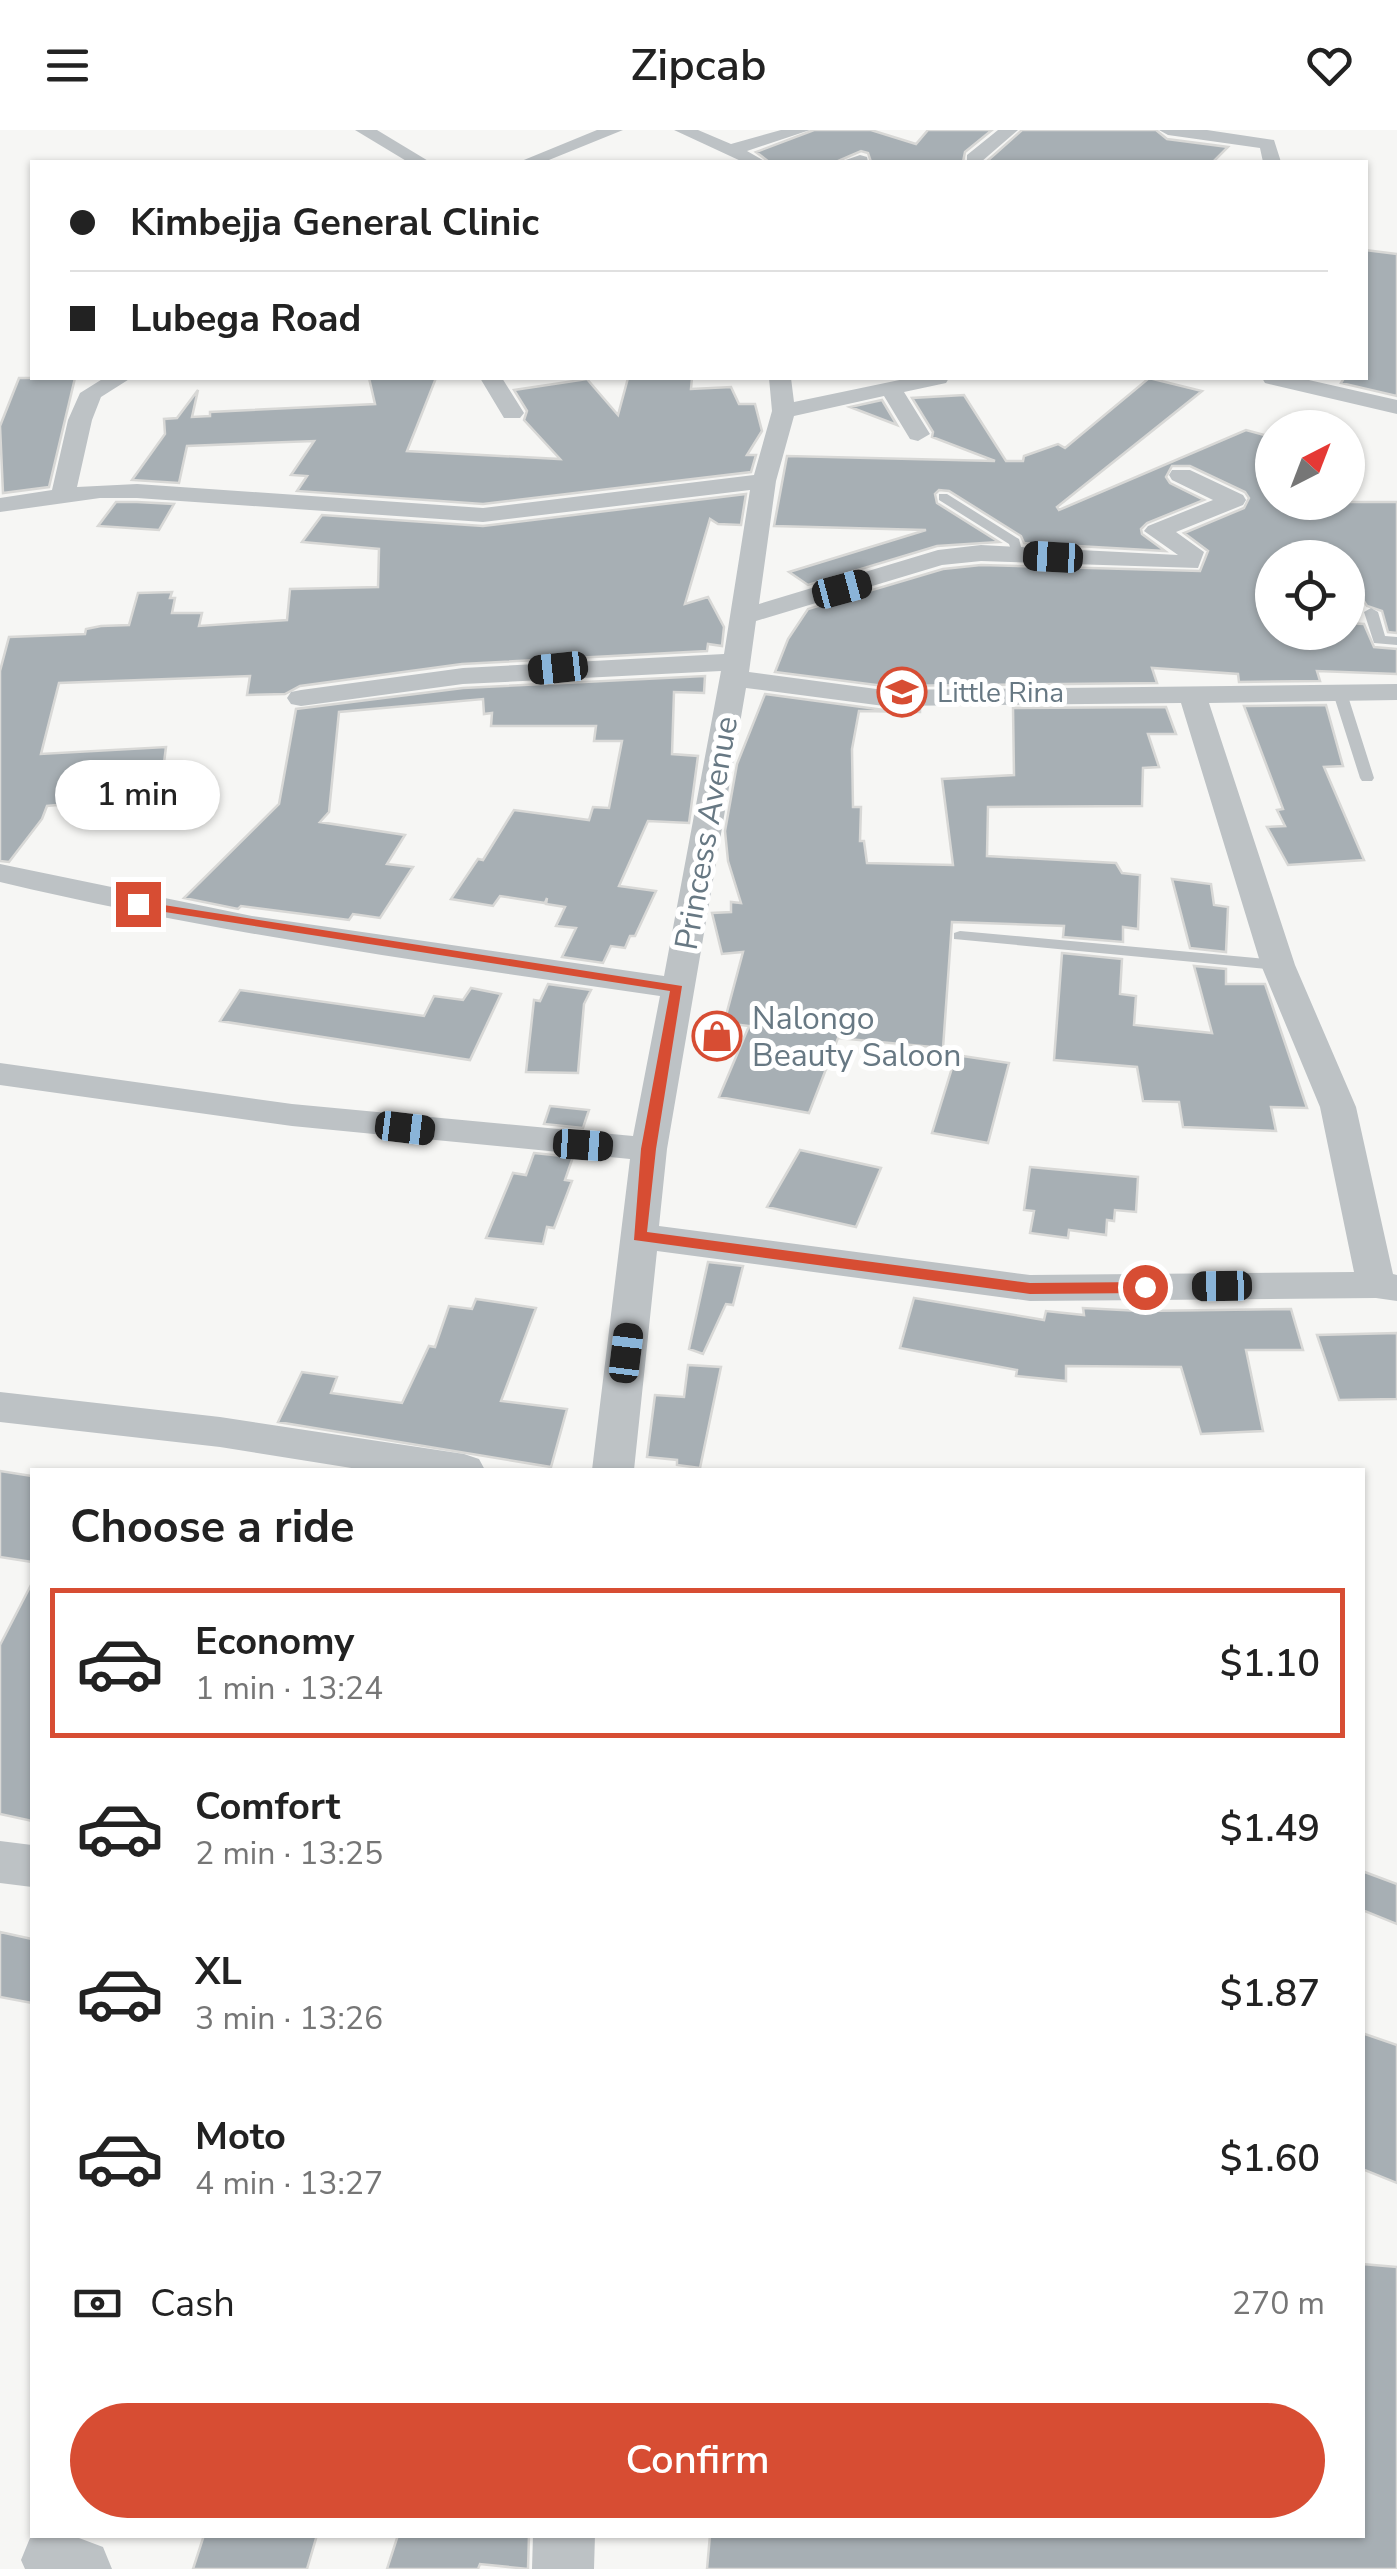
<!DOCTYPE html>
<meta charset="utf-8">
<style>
body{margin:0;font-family:"Nunito Sans",sans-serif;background:#f2f2f2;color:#222;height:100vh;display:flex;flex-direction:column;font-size:38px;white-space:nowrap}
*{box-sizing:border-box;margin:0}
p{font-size:32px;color:#767676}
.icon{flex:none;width:55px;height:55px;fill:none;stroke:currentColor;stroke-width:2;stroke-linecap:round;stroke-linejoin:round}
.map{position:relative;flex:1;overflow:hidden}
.details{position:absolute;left:30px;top:1338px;width:1335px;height:1070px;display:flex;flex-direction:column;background:#fff;border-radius:0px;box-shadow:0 2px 8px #0004}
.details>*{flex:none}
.hud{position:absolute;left:30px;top:30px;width:1338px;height:220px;border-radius:0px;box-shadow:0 2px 8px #0004;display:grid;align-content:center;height:220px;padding:0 40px;background:#fff}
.needle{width:65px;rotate:42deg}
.buttons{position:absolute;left:1255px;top:280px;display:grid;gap:20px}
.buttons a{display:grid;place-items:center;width:110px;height:110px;border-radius:50%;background:#fff;box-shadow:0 2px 8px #0004;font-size:50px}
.end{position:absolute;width:45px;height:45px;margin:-22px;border:12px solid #d74d33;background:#fff;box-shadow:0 0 0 5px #fff}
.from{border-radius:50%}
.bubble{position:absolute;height:70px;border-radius:35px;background:#fff;box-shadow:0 2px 8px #0004;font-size:32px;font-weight:600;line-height:70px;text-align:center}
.car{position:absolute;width:30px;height:60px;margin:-30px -15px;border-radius:12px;box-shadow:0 0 8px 2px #0007;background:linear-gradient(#222 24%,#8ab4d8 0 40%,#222 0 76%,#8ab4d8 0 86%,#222 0)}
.hud b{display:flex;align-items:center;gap:35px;height:95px;font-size:38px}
.hud b+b{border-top:2px solid #e0e0e0}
.hud i{width:25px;height:25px;background:#222}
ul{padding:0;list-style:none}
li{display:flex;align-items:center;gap:30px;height:150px;margin:0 20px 15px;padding:0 20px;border:5px solid transparent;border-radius:0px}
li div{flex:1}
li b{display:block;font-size:38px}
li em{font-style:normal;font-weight:600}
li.current{border-color:#d74d33}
li>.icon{width:90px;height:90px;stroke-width:1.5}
h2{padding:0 40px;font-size:45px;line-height:120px}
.pay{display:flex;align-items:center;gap:25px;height:110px;padding:0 40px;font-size:38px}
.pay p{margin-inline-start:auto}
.action{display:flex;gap:20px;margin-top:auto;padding:20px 40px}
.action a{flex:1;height:115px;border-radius:60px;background:#d74d33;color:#fff;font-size:40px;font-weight:600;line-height:115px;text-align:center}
header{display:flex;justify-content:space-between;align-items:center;height:130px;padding:0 40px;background:#fff;font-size:45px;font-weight:600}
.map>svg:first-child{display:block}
</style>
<header><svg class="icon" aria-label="menu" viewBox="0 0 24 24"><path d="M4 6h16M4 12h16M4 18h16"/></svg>Zipcab<svg class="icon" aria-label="heart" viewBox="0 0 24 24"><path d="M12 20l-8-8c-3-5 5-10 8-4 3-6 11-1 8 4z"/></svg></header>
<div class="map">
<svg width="1397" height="2439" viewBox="0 0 1397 2439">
<rect width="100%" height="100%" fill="#f6f6f4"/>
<!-- building -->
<path fill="#a7afb4" stroke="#d8d8d6" stroke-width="2.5" d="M814,0H871L916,14L928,0H992L965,22L963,32H871L868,23L861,21L836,32H769L756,22Z
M1022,0H1156L1167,9L1228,17L1213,32H986Z
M1365,120L1397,124V266L1341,253L1344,248H1365Z
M19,248H75L49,357L3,363L0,296Z
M369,248H436L407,321L560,329L524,290L527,281L514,260L587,249L618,285L628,248H692L691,259L731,257L739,274H755L762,301L747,325H756L751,342L483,374L297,361L307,346L291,345L314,311L187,316L179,353L132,350L165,304L164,289L177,288L198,260L192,287L210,286V282L375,274Z
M1149,248L1202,261L1057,377L1059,380L1246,300L1272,307V372H1397V503L1388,502L1382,481L1367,476L1348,447V428H1272V502H1348V493L1364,494L1374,517L1397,519V544L1317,541L1320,551L1239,552L1238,544L1152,538L1157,553L884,556L775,542L788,509L808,479L943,439L981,435L1200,441L1208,421L1184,403L1244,378L1249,368L1245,362L1190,336H1172L1166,347L1170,353L1204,370L1147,393L1141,399L1142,404L1165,421L1024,413L1021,406L949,361L939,360L935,364L937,373L999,412L937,416L808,455L789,442L926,400L774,396L787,326L995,331L932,307L933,302L912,268L964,265L1006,331H1023L1024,326L1058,314L1065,318Z
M882,270L897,295L850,277Z
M746,364L741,395L718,394L710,389L685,474L708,467L724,497L722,516L708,514L707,521L462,534L300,556L285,564L247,565L250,546L59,553L41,624L166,617L160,665L47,676L42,689L9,732L0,731V541L9,507L85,504L86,499L101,496L129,495L138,463L172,462L170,468H175L172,483H202L199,496L287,490L290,459L378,457L379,419L302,412L322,385L483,396Z
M116,372H137L174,374L159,400L98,396Z
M705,546L704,563L674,562L672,624L698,626L689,693L648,691L619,756L656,761L635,806H630L625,818L611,816L603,833L562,827L576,798L556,796L565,777L546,774L547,768L545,773L500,766L493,776L451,769L478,729L483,730L514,680L589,690L593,677L609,678L622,611H594L596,596H491L492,583L484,584L483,569L339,582L329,682L320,692L405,705L387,734L413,737L380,788L353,784L349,790L241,776L238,779L184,768L279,674L296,579L463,558Z
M765,564L884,580L920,579V582L859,581L852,619L853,677H861L860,711H864L867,733L953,735L942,649L1014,645L1013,578L1166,577L1176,604H1148L1159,637L1143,638L1142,676L988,677L987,726L1116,733L1122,743L1140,745L1138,799L1123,797V812L1063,807L1064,796L952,792L943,918L838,908L809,983L719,967L749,896L724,893L743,822L722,824L712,783L731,782V772L741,773L728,731L725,701L737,634Z
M1326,575L1343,636L1324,637L1364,730L1288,735L1267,697L1285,696L1277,680L1283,679L1244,576Z
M1172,749L1211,754L1214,775L1228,777L1226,822L1190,818Z
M1062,823L1122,829L1120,864L1136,866L1134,895L1212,903L1194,836L1226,839V854H1265L1307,978L1271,977L1276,1001L1183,997L1179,972L1143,971L1137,937L1054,930Z
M548,854L591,860L584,874L578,943L526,942L534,870L540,871Z
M471,858L501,864L470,930L220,891L240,860L424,886L434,866L463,870Z
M956,925L1009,933L988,1013L932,1003Z
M550,976L589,980L583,998L544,994Z
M800,1020L881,1038L856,1097L767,1077Z
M534,1023L573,1027L565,1050L572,1051L554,1098L547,1097L543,1114L486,1108L513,1043L526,1045Z
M1030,1037L1138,1047L1136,1082L1115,1080L1114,1091L1107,1090L1106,1105L1069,1100L1068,1108L1030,1103L1034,1081L1024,1080Z
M708,1132L743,1136L733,1175L726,1174L703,1224L689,1219Z
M914,1168L1044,1190L1046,1181L1084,1185L1083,1178L1141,1181L1291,1179L1303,1220H1246L1263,1301L1201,1304L1181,1237L1066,1236V1251L1016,1246L1017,1240L900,1218Z
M476,1169L536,1178L501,1271L567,1279L551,1337L278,1292L302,1242L337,1247L331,1263L402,1273L429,1216L435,1217L449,1176L472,1179Z
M1397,1203V1269L1339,1270L1317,1205Z
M688,1235L721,1237L700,1338L677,1335V1330L647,1327L655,1265L684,1267Z
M0,1341L32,1346V1432L0,1427Z
M32,1453V1691L0,1684V1515Z
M1362,1741L1397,1754V1794L1362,1780Z
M0,1802L32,1809V1873L0,1867Z
M1362,1903L1397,1915V2053L1362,2039Z
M1362,2134L1397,2137V2439H707L710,2405H1362Z
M204,2405H317L307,2439H193Z
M398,2405H529L528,2439L480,2434L478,2439H387Z"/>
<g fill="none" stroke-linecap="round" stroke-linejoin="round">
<!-- lane -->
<path fill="#bdc2c5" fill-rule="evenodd" d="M939,364H947L1019,409L1024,428H1014L1009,414L939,370Z
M1371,478L1378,482L1385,506L1397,507V515L1374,513L1364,482Z
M1340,559L1347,563L1374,648L1372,651H1362L1360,648L1333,563Z
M960,801L1278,830L1286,835L1278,840L954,809V803Z"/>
<!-- street -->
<path fill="#bdc2c5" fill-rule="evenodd" d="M355,0H377L430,32H408Z
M597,0H623L544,32H519Z
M674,0H698L731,14L781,0H810L747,21L766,32H743Z
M998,0H1018L981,32H967V25Z
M1159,0H1207L1274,10L1281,32H1263L1260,18L1168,5Z
M860,25L867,27L868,32H840Z
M104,248H131L101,267L92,290L77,357L137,354L483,378L754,345L772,281L769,248H791L794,272L909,248H949L946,253L904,262L930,304L918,311L910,309L884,266L794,286L776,351L759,474L938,420L981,415L1178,425L1144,401L1148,396L1213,370L1172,350L1169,345L1172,340H1190L1243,365L1246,370L1243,375L1176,402L1204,422L1198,438L981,431L942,435L756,491L749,542L884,560L1397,554V570L1209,573L1295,835L1356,977L1393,1144L1397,1145V1171L1376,1168L1030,1171L657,1121L634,1340H592L630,1029L292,996L0,955V933L292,974L633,1006L660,866C439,834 218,804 0,752V734L252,786L664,846L721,541L463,554L301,576L291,574L287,568L291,562L301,560L463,538L724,524L750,360L483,392L137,368H100L0,382V368L52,360L68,290L80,263ZM746,558L884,576L1181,573L1261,835L1320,977L1354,1142L1030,1145L659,1096L667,1019Z
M480,248H502L524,283L520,288H504Z
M1262,248H1300L1397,270V284L1265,253Z
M0,1262L220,1287L464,1324L479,1329L485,1340H364L220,1317L0,1292Z
M0,1711L32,1715V1757L0,1753Z
M38,2405H71L103,2417L112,2439H25L21,2430L30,2408Z
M533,2405H595L594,2439H532Z"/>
</g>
<!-- route -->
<path fill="#d74d33" d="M138,771L682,856L656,1019L647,1102L1030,1153L1145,1152L1153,1157L1145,1163L1030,1164L634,1110L641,1019L670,861L133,777L131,774Z"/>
<!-- icons -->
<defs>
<g id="school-ring" transform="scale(2.5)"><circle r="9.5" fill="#fff" stroke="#d74d33" stroke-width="1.5"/><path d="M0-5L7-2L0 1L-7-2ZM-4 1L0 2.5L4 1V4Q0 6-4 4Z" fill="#d74d33"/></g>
<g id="shop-ring" transform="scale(2.5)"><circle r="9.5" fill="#fff" stroke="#d74d33" stroke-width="1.5"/><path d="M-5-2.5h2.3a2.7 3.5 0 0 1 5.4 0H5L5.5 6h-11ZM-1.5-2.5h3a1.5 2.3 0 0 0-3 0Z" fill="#d74d33"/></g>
</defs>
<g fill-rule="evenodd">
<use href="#school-ring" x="902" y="562"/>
<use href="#shop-ring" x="717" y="906"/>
</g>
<g text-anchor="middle" stroke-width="10" stroke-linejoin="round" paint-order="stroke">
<!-- far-poi labels -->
<g font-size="28" fill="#677883" stroke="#fff" text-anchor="start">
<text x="937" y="572">Little Rina</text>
</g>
<!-- street labels -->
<g font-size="32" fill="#677883" stroke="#fff">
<text transform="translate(706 703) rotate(-80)" y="11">Princess Avenue</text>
</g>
<!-- poi labels -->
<g font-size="32" fill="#677883" stroke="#fff" text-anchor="start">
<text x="752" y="899">Nalongo<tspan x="752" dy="37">Beauty Saloon</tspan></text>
</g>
</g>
</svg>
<div class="buttons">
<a><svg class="needle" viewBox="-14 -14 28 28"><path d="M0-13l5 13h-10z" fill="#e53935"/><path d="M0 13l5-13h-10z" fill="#767676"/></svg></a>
<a><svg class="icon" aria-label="locate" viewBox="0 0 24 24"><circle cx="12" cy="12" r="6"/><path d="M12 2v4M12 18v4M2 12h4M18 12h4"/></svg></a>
</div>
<i class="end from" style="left:1145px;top:1157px"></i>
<i class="end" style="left:138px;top:774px"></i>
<div class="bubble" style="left:55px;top:630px;width:165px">1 min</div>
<i class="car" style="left:1053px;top:427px;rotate:273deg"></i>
<i class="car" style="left:842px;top:459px;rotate:75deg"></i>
<i class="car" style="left:558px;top:538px;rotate:264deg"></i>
<i class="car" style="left:405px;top:998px;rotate:97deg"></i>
<i class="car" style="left:583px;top:1015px;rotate:94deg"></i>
<i class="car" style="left:1222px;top:1156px;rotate:269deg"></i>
<i class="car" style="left:626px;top:1223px;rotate:7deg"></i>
<div class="hud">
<b><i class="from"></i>Kimbejja General Clinic</b>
<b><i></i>Lubega Road</b>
</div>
<section class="details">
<h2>Choose a ride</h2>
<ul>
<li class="current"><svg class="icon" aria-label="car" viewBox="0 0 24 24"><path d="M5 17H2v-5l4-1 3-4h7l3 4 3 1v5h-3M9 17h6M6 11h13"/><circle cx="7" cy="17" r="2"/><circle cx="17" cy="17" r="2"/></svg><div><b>Economy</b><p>1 min · 13:24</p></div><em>$1.10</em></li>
<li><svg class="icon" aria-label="car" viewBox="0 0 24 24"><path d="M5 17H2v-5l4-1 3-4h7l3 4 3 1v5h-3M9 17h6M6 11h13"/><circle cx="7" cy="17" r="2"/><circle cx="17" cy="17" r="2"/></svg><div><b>Comfort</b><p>2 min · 13:25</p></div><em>$1.49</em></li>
<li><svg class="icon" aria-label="car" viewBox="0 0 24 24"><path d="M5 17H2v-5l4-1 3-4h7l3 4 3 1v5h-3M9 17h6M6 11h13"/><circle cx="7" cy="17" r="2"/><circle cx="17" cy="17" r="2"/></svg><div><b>XL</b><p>3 min · 13:26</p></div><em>$1.87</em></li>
<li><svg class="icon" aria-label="car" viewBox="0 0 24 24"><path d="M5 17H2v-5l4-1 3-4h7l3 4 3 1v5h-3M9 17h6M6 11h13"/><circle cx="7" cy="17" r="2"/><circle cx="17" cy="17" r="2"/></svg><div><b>Moto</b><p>4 min · 13:27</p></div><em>$1.60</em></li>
</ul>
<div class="pay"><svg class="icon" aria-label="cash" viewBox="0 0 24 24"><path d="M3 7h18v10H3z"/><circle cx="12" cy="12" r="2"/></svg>Cash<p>270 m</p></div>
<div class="action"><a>Confirm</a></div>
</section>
</div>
